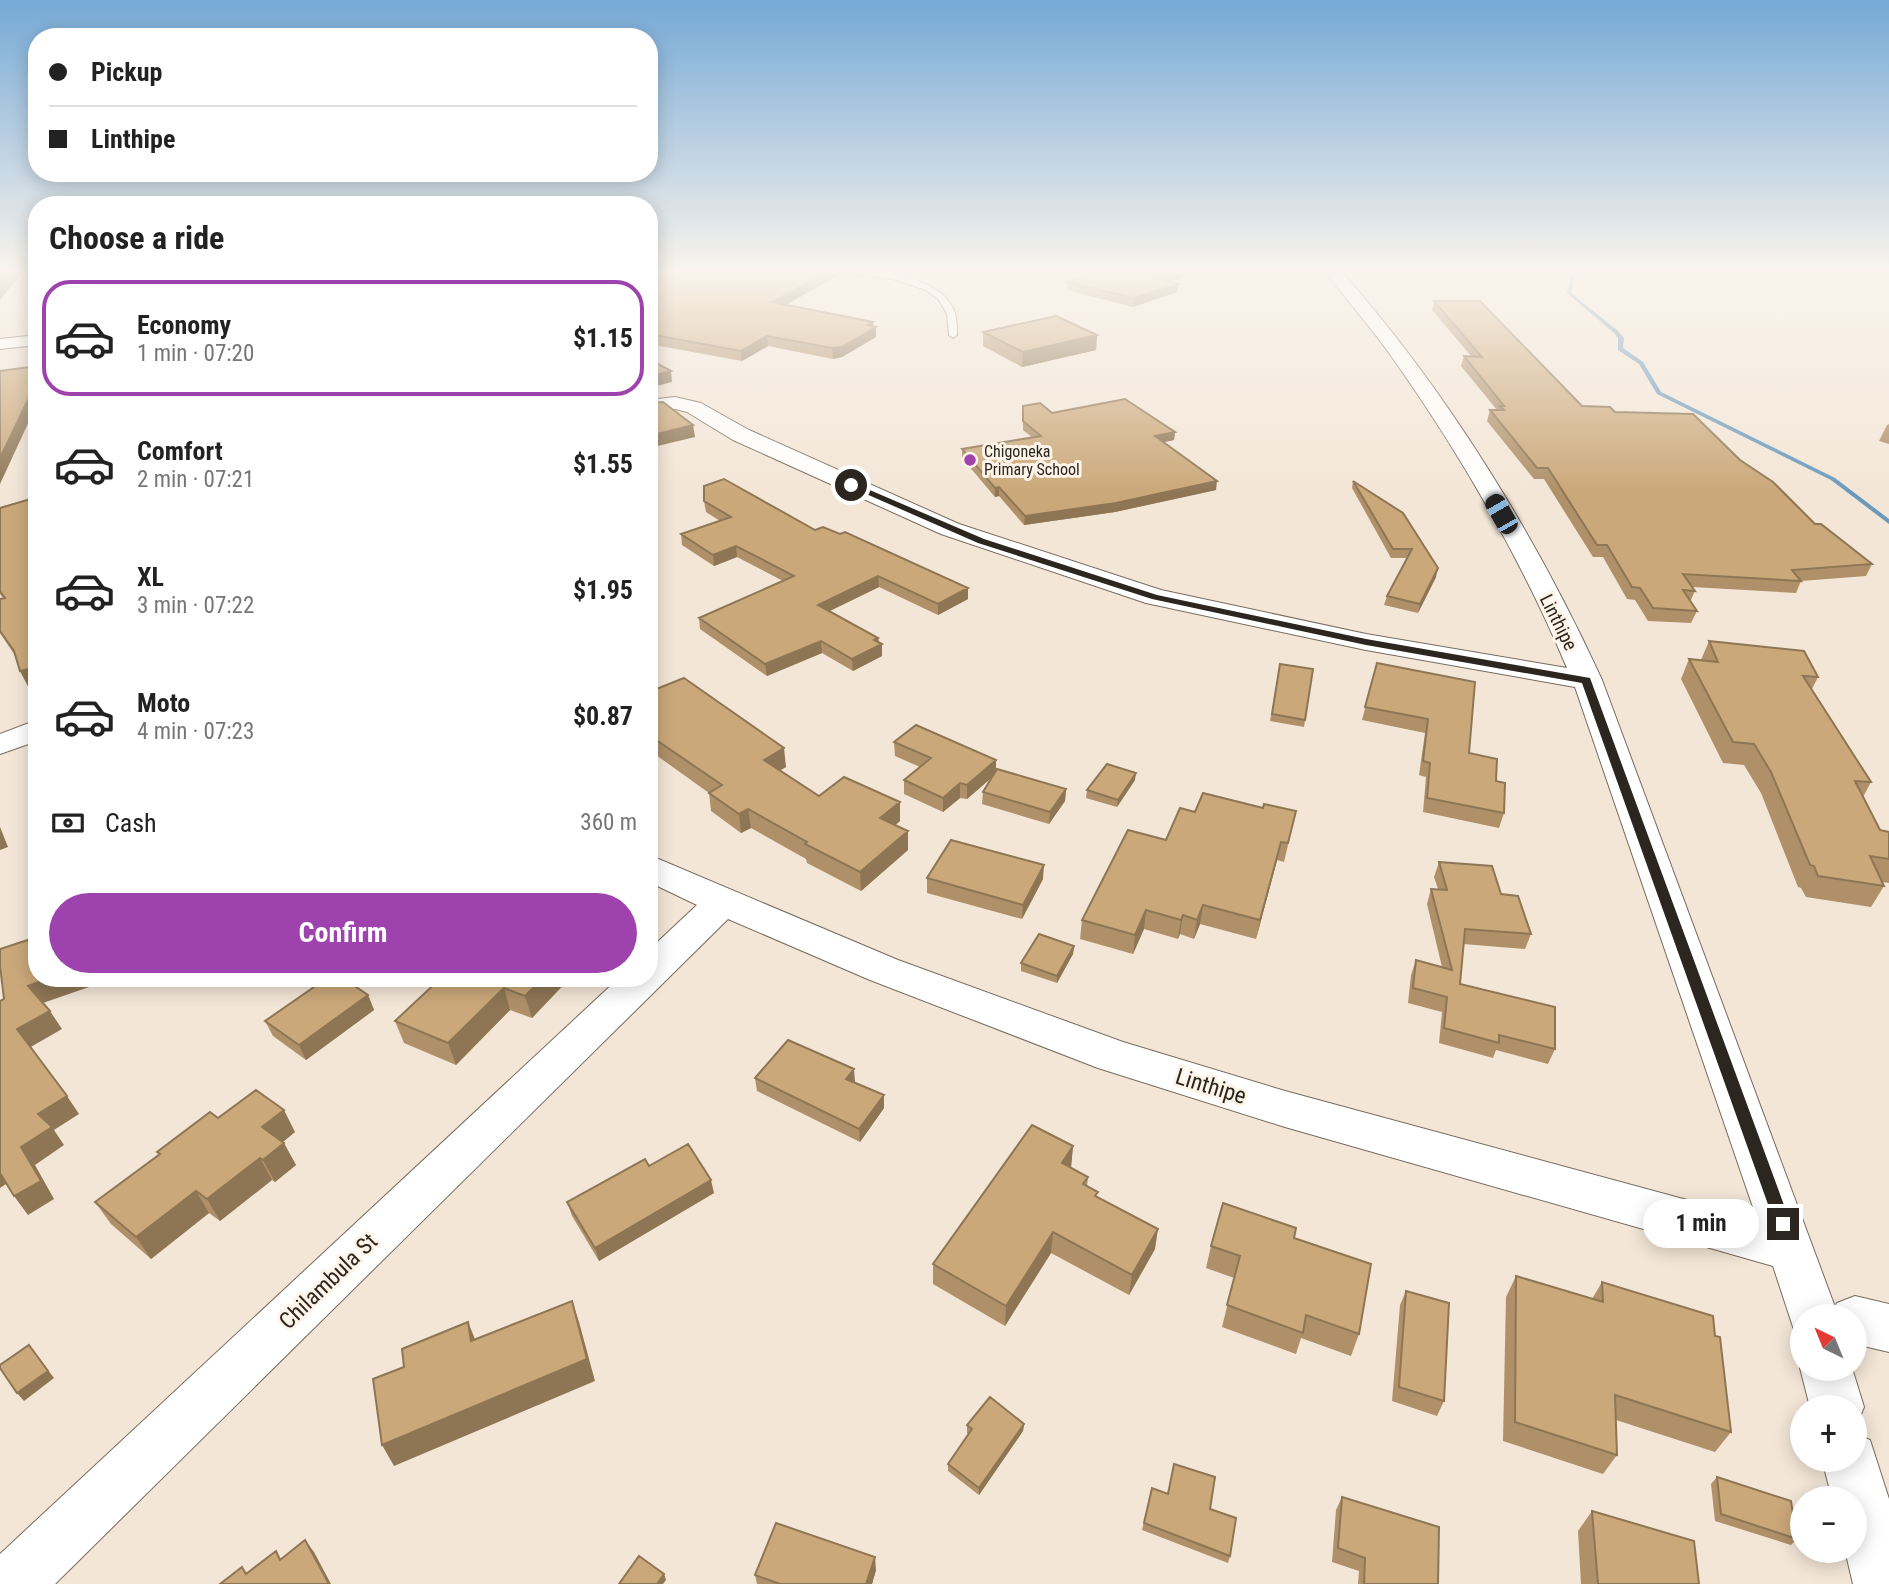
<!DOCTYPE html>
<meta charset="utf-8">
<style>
body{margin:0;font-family:"Roboto Condensed",sans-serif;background:#f6f6f6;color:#222;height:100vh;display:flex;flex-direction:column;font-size:26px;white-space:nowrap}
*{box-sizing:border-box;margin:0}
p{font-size:23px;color:#767676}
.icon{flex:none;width:38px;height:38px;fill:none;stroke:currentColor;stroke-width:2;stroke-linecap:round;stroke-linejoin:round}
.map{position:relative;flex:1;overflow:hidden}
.details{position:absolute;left:28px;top:196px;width:630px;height:791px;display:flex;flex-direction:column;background:#fff;border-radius:28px;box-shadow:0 4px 18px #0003}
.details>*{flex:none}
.guide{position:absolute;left:28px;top:28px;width:630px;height:154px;border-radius:28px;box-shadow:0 4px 18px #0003;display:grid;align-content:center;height:154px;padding:0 21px;background:#fff}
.needle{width:46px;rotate:317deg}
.fabs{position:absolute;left:1790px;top:1304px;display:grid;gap:14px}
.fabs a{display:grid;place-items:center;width:77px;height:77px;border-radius:50%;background:#fff;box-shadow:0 4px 18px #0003;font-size:35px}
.end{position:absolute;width:32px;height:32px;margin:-16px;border:9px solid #2b2620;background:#fff;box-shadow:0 0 0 4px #fff}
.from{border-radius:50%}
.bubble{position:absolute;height:49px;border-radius:24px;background:#fff;box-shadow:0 4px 18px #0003;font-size:23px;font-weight:700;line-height:49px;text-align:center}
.car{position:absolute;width:21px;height:42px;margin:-21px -10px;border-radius:9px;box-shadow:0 0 5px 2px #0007;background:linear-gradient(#222 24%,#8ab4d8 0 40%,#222 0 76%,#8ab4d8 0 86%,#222 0)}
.guide b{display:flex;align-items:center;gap:24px;height:66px;font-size:26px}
.guide b+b{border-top:2px solid #e0e0e0}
.guide i{width:18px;height:18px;background:#222}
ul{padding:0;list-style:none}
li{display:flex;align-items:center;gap:21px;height:116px;margin:0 14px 10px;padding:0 7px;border:4px solid transparent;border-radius:28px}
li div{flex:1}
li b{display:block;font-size:26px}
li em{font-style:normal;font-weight:700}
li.selected{border-color:#9e43ae}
li>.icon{width:63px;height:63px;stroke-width:1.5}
h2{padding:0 21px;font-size:32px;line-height:84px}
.pay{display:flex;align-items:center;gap:18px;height:77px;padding:0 21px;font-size:26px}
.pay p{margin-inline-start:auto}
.cta{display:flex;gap:14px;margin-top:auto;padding:14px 21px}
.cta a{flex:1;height:80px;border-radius:42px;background:#9e43ae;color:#fff;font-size:28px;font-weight:700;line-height:80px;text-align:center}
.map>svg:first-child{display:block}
</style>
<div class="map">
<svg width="1889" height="1584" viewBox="0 0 1889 1584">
<rect width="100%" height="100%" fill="#f3e6d7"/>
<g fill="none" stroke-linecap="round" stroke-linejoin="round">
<!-- stream -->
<path fill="#6999bc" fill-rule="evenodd" d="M1572,271H1576L1571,293L1618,331L1624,338L1623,348L1643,362L1661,392L1835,478L1889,519V524L1831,480L1657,394L1639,364L1618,350V338L1614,333L1567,293Z"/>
<!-- lane casing -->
<g stroke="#766b5d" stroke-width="2">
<path id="lane" d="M828,271C866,270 940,271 955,313C957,320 957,328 957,335L953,338L949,335L947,314L939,300L926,290L892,279Z"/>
</g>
<!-- street casing -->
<g stroke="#766b5d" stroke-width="2">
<path id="street" d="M1325,271H1341C1447,391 1535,534 1602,680L1835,1307L1837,1303L1855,1296L1889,1304V1352L1855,1344V1316H1802V1336L1795,1333L1773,1266L1285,1127L1098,1068L870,980L728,919L55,1584H0V1554L619,978H649V950L697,905L649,882V855L898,960L1123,1042L1285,1091L1757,1219L1575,687L1366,650L1146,603L941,534L733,440L687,412L675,409L649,412V400L675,397L701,403L749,430L959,524L1161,590L1366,634L1567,668C1522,561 1461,455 1394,360C1373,329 1347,301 1325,271Z
M37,335V345L0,349V339Z
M37,720V741L0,754V734Z
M1802,1361V1368H1852L1864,1407L1856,1426L1855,1407H1810L1800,1368Z
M1855,1434L1870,1440L1889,1499V1584H1853L1845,1550H1855V1498H1832L1822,1460H1855Z"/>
</g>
<!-- lane -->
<use href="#lane" fill="#fff" fill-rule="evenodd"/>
<!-- street -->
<use href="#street" fill="#fff" fill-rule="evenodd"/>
</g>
<!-- wall -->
<path fill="#af9069" d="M649,271L839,275L786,305L876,327V337L842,357L833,359L768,346L742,361L649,344Z
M882,271H917L911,275Z
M1099,271H1185V277L1170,282L1177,292L1133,307L1067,290V282Z
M1434,301L1582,406L1615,412L1740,460L1815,524L1872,564L1866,576L1801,581L1796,593L1692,587L1695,591L1690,602L1697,611L1691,623L1648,621L1635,600L1627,599L1603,557H1593L1544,479H1534L1487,421L1490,410H1497L1461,366L1464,356H1471L1432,310Z
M983,332L1097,335L1096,350L1022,367L983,346Z
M1023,406L1052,413L1175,432L1174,440L1164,442L1216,490L1115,512L1024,525L999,496L995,497L962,458V449L1033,438L1023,430Z
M1889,424V444L1879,441L1887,425Z
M1353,481L1436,577L1418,613L1384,605L1387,596L1408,558H1391L1352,488Z
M37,497V684L28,686L20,671L16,657L0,633V599L3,598L0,594V507Z
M704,501L815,530L840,534L968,588V599L938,615L879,587L830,611L878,638L879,642L882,644V656L853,671L822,653L767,676L700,629L699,618L783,581L737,557L714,566L682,545L681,534L720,521L706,512Z
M1709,641L1818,677L1812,689L1871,782L1863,797L1880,830L1889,832V883L1882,882L1884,886L1871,907L1806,897L1801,888L1798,887L1761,793L1744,765L1723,763L1681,679L1689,659L1701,660Z
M1377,663L1496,781L1504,813L1499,828L1423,812L1426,777L1419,775L1425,733L1362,720Z
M1280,664L1305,720L1304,727L1270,721Z
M649,692L786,767L780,770L819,796L900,802V821L895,825L908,831V850L861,891L807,863L806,859L751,828L741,833L711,811L709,793L649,750Z
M894,742L996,760V770L1066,789L1065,801L1049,824L982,804L983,792L991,778L967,799L960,798L943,812L904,794V780L920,767L895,756Z
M1135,780L1117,807L1086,798L1087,790Z
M1263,808L1296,811L1284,862L1277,860L1256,939L1200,924L1194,939L1180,934L1178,939L1144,929L1133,954L1080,939L1082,920L1195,812Z
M1439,862L1501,894L1531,934L1525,949L1463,944L1460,984L1555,1049L1548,1064L1496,1050L1493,1058L1439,1043L1442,1012L1408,1003L1411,975L1416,960L1442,967L1427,904L1431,889H1438L1434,877Z
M927,878L1043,879L1022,919L927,893Z
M1074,946L1073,954L1057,983L1021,971V963Z
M441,978H570L532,1018L510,1010L456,1065L404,1043L395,1021Z
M368,995L374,1010L306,1060L273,1036L265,1021Z
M755,1078L855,1083L884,1108L860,1142L757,1091Z
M218,1118L295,1132L283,1142L296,1165L275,1182L272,1180L220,1221L209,1213L151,1259L111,1224L95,1202L159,1155L157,1152Z
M1073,1146L1071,1168L1088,1177L1087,1187L1155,1249L1129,1295L1051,1253L1005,1326L933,1284V1264Z
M649,1166L714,1193L599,1261L572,1216L567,1202Z
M1294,1238L1359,1334L1351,1356L1301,1338L1296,1354L1222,1327L1234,1278L1206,1268L1211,1246Z
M1516,1276L1592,1299L1602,1282L1715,1336L1731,1432L1715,1452L1616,1420L1617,1455L1603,1474L1503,1441L1506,1297Z
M1406,1291L1444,1401L1437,1416L1392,1401L1400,1305Z
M1024,1424L1023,1431L979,1495L948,1471V1464L968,1434L967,1433V1425Z
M1717,1477L1797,1539L1791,1545L1715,1521L1711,1484Z
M1152,1488L1210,1509L1230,1556L1228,1563L1142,1530Z
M1342,1497L1438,1584H1358L1359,1571L1332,1562L1336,1510Z
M1592,1511L1699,1584H1581L1578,1531Z
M876,1570L872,1584H757L755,1575Z"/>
<!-- shaded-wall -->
<path fill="#8e7655" d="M11,271H24L0,300V284Z
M830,271H839V275L773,312L772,302Z
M1178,271H1185V277L1155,286L1156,278Z
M1178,284L1177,292L1133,307L1134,298Z
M873,322V328L876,327V337L842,357L833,359L832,348Z
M1097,335L1096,350L1022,367L1023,352Z
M767,336L768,346L742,361L741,351Z
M671,371L672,382L649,388V377Z
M37,381V404L0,484V458Z
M693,425L695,437L649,448V436Z
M1175,432L1174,440L1154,444L1155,436Z
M1217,481L1216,490L1115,512L1024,525L1025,516Z
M999,487V496L995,497V488Z
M736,546L737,557L714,566L713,555Z
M1438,568L1436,577L1418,613L1420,604Z
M878,576L879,587L819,616L818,605Z
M968,588V599L938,615V604Z
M878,638L879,645L882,644V656L853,671L852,659L874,640Z
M821,641L822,653L767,676L765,664Z
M37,667V684L28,686L20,671Z
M784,748L786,767L766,778L764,760Z
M996,760V774L967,799V785Z
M1136,773L1135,780L1117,807L1118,800Z
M960,783V798L943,812V798Z
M1066,789L1065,801L1049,824L1050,812Z
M900,802V821L881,837L880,818Z
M748,809L751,828L741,833L739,814Z
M0,827L8,847L0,850Z
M908,831V850L861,891L860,872Z
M1281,842L1277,860L1256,939L1260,920Z
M1044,865L1043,879L1022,919L1023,905Z
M1203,905L1200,924L1194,939L1197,920Z
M1146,910L1144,929L1133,954L1135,935Z
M1183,915L1180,934L1178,939L1181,920Z
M1074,946L1073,954L1057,983V976Z
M50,978H115L40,1004L28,986Z
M543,978H570L532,1018L525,996Z
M504,988L510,1010L456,1065L448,1043Z
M368,995L374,1010L306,1060L299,1045Z
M50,1011L62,1029L29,1048L17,1029Z
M854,1069L855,1082L846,1079Z
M884,1095V1108L860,1142L859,1129Z
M67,1096L79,1114L54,1130L64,1145L35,1165L54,1199L28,1215L14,1196L21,1147L38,1114Z
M284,1110L295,1132L274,1149L262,1127Z
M284,1143L296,1165L275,1182L263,1160Z
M1073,1146L1071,1167L1060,1184L1062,1163Z
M260,1158L272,1180L220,1221L207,1199Z
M0,1171L9,1182L0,1188Z
M711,1180L714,1193L599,1261L595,1248Z
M196,1191L209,1213L151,1259L136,1237Z
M1158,1229L1155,1249L1129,1295L1132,1275Z
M1053,1232L1051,1253L1005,1326L1006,1306Z
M572,1301L579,1322L595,1381L394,1466L382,1445Z
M468,1322L477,1344L471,1341Z
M29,1345L54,1378L24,1401L17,1393Z
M1024,1424L1023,1431L979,1495V1488Z
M305,1540L314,1552L331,1584H329Z
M875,1557L876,1570L872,1584H866Z
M664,1574L666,1580L663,1584H657Z"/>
<!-- building -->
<path fill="#cba87a" stroke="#8e7655" stroke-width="2" d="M0,271H11L0,284Z
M649,271H830L772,302L873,322L868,325L876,327L842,347L832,348L767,336L741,351L649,334Z
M1099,271H1178L1156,278L1178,284L1134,298L1067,282Z
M1434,301H1480L1582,406L1610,407L1615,412L1693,414L1740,460L1773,482L1815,524H1821L1872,564L1792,570L1801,581L1683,574L1695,591L1683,590L1697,611L1653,608L1640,588L1632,587L1607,545H1597L1548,468H1537L1490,410H1504L1500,406H1504L1464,356L1482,357Z
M1056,316L1097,335L1023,352L983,332Z
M649,359L671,371L649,377Z
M37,366V381L0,458V371Z
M1125,399L1175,432L1155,436L1217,481L1116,503L1025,516L999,487L995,488L962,449L1041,436L1023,421V406L1040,403L1052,413Z
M663,402L693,425L649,436V403Z
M724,479L815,530L823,527L840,534L845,532L968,588L938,604L878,576L818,605L878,638L874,640L882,644L852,659L821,641L765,664L699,618L794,576L736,546L713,555L681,534L731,517L704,501V486Z
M1353,481L1403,513L1438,568L1420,604L1387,596L1412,549H1393Z
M37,497V667L20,671L14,651L0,631V599L5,598L0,591V508Z
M1709,641L1804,651L1818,677L1803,676L1871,782L1855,781L1880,830L1889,832V859L1870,856L1884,886L1818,876L1814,866L1810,865L1771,772L1754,744L1733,742L1689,659L1718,662Z
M1377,663L1475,682L1469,753L1497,759L1496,781L1505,783L1504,813L1427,798L1430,763L1423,761L1428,719L1365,707Z
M1280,664L1313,669L1305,720L1272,714Z
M684,678L784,748L764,760L819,796L844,777L900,802L880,818L908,831L860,872L805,844L807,842L748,809L739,814L709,793L722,785L649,735V692Z
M916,725L996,760L967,785L960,783L943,798L904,780L931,758L894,742Z
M1107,764L1136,773L1118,800L1087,790Z
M997,769L1066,789L1050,812L983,792Z
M1203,793L1263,808L1264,804L1296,811L1288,843L1281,842L1260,920L1203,905L1197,920L1183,915L1181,920L1146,910L1135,935L1082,920L1128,830L1166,840L1180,808L1195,812Z
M951,840L1044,865L1023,905L927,878Z
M1439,862L1492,866L1501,894L1518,896L1531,934L1465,929L1460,984L1555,1007V1049L1499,1035V1043L1444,1028L1447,997L1413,988L1416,960L1452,970L1431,889L1447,890Z
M1039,934L1074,946L1057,976L1021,963Z
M37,937V978H50L28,986L50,1011L17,1029L67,1096L38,1114L52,1127L21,1147L41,1181L14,1196L0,1173V1001L4,999L0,966V949Z
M327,978H343L368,995L299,1045L265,1021Z
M441,978H543L525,996L504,988L448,1043L395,1021Z
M788,1040L854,1069L846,1079L884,1095L859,1129L755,1078Z
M256,1090L284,1110L262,1127L284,1143L263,1160L260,1158L207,1199L196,1191L136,1237L95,1202L160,1154L157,1152L210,1112L218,1118Z
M1032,1125L1073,1146L1062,1163L1088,1177L1083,1184L1098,1192L1095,1196L1158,1229L1132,1275L1053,1232L1006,1306L933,1264Z
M688,1144L711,1180L595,1248L567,1202L645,1159L649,1166Z
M1223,1203L1296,1228L1294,1238L1371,1264L1359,1334L1306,1315L1303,1333L1227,1305L1240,1256L1211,1246Z
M1516,1276L1603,1302L1602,1282L1713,1316L1715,1336L1720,1337L1731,1432L1615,1395L1617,1455L1515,1422Z
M1406,1291L1449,1303L1444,1401L1399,1387Z
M572,1301L587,1359L382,1445L373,1379L404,1367L402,1349L468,1322L471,1341Z
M29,1345L48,1371L17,1393L0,1368V1365Z
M990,1397L1024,1424L979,1488L948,1464L972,1429L967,1425Z
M1174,1464L1215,1477L1210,1509L1236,1518L1230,1556L1144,1523L1152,1488L1168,1494Z
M1717,1477L1791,1501L1797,1539L1721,1514Z
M1342,1497L1439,1527L1438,1584H1364L1365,1558L1338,1548Z
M1592,1511L1694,1541L1699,1584H1598Z
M776,1523L875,1557L866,1584H780L755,1575Z
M305,1540L329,1584H220L242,1567L246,1574L276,1551L280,1560Z
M639,1556L664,1574L657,1584H619Z"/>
<!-- sky -->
<linearGradient id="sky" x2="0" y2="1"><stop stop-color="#75a9d6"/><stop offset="0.55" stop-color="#faf4ed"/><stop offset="1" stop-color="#faf4ed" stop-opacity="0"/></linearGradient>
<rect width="1889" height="493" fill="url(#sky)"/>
<!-- route -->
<path fill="#2b2620" d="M851,482L984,539L1157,595L1366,639L1590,678L1791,1224L1789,1229H1777L1775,1224L1582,683L1366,645L1152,599L978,543L848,486Z"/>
<!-- markers -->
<circle fill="#9e43ae" stroke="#fef4e8" stroke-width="2.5" cx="970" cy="460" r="7"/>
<g text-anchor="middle" stroke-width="6" stroke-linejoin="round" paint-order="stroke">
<!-- far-poi labels -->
<g font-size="16" fill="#2b2620" stroke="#fef4e8" text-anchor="start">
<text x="984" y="457">Chigoneka<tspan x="984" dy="18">Primary School</tspan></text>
</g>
<!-- street labels -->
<g font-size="19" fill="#2b2620" stroke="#fef4e8">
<text transform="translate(1559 622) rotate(63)" y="7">Linthipe</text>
</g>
<!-- near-street labels -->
<g font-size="23" fill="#2b2620" stroke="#fef4e8">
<text transform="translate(1211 1086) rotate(17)" y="8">Linthipe</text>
<text transform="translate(328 1281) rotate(-44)" y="8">Chilambula St</text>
</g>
</g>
</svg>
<div class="fabs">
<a><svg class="needle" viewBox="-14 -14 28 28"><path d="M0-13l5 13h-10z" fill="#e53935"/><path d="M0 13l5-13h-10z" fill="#767676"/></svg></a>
<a>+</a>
<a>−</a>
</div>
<i class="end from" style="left:851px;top:485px"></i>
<i class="end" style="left:1783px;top:1224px"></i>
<div class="bubble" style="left:1643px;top:1199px;width:116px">1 min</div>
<i class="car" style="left:1501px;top:514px;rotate:330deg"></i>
<div class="guide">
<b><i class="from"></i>Pickup</b>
<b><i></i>Linthipe</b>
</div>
<section class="details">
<h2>Choose a ride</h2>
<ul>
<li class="selected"><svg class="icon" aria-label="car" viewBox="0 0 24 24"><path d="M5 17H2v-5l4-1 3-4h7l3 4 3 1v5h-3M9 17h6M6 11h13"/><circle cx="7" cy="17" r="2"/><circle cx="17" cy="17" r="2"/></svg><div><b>Economy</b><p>1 min · 07:20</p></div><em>$1.15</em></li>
<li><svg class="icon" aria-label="car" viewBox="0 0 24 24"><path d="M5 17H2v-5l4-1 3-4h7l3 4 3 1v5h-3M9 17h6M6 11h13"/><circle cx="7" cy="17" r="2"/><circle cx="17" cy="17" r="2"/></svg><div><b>Comfort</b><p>2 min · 07:21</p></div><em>$1.55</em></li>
<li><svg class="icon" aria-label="car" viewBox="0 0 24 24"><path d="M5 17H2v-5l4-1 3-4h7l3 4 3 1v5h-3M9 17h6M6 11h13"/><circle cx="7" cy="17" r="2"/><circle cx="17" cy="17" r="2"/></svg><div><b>XL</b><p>3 min · 07:22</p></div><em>$1.95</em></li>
<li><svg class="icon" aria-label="car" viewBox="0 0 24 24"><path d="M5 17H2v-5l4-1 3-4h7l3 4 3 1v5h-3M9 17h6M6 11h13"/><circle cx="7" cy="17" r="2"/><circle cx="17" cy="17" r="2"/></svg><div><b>Moto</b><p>4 min · 07:23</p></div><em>$0.87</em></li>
</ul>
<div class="pay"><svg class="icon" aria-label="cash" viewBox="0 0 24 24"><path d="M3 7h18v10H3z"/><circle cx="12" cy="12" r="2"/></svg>Cash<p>360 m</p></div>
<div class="cta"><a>Confirm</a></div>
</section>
</div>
